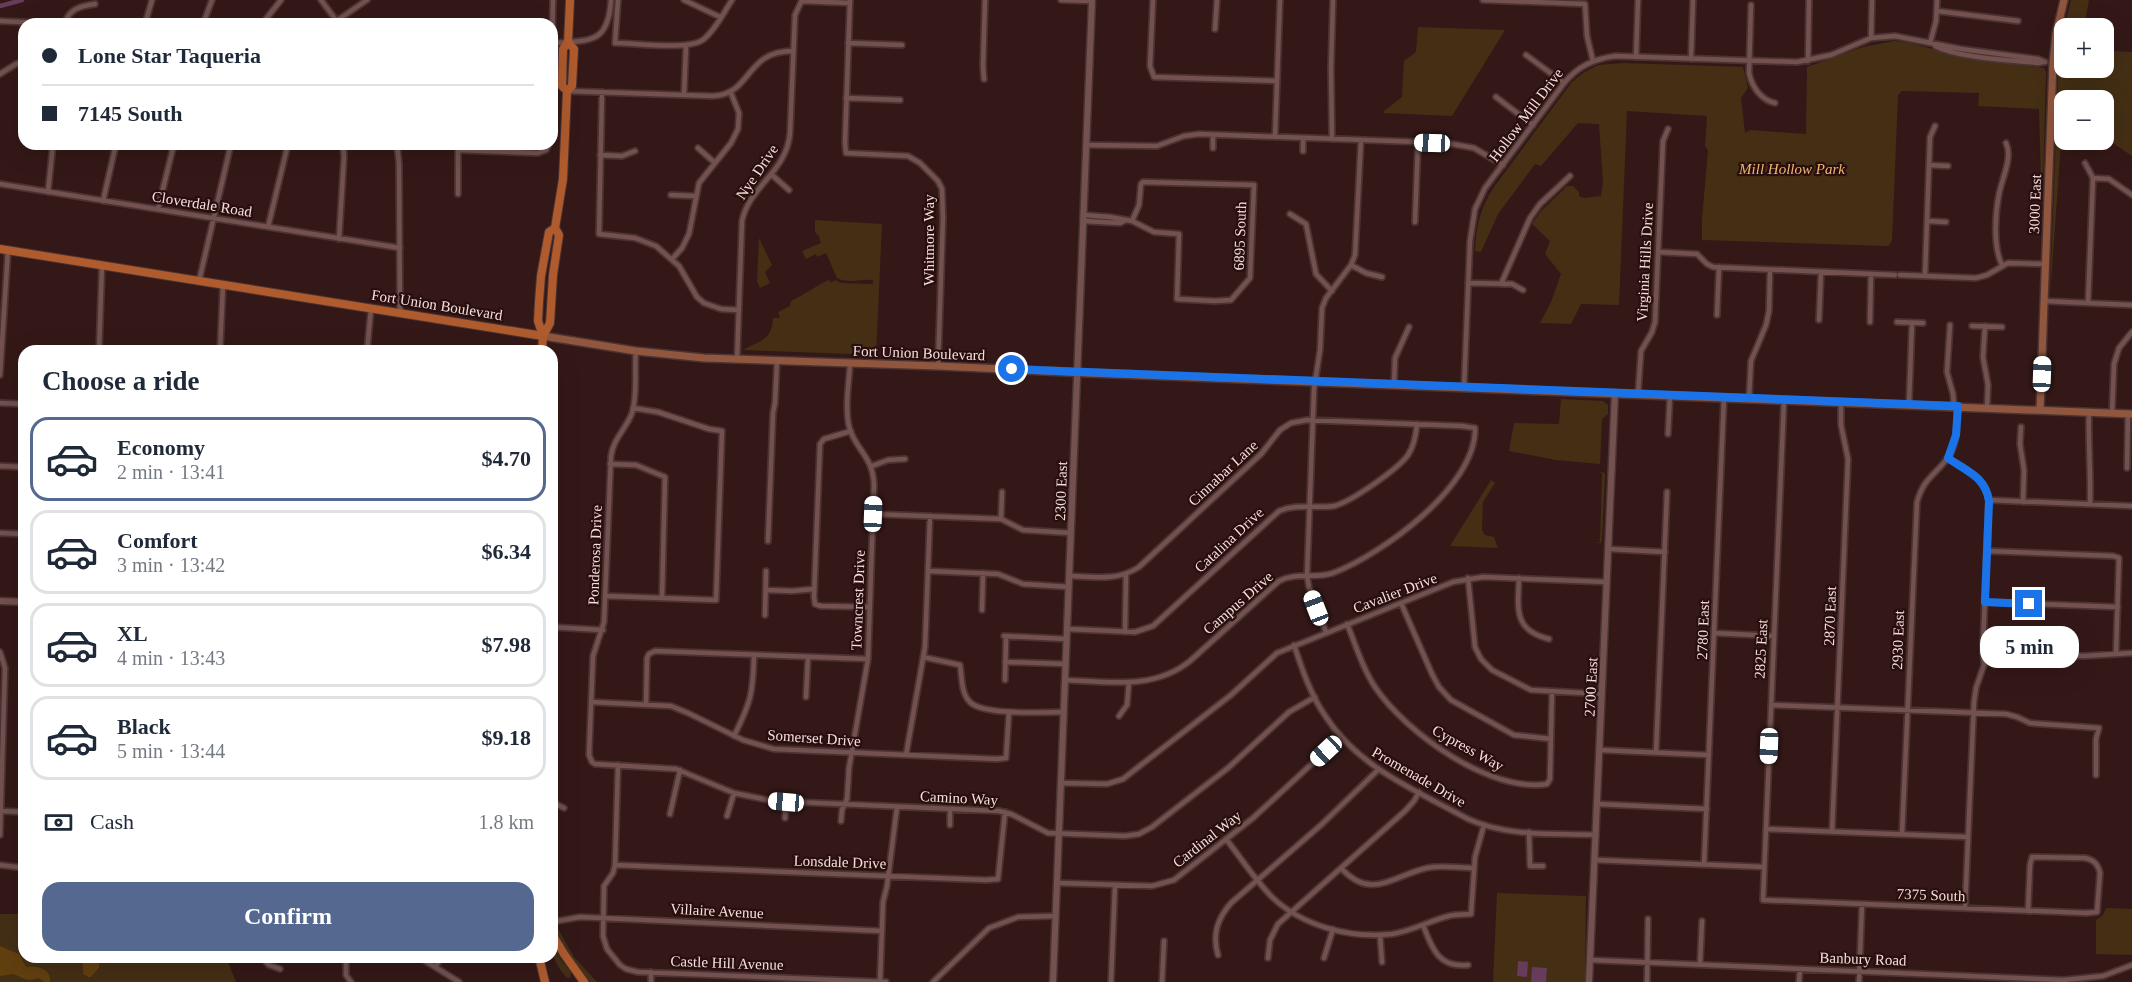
<!DOCTYPE html>
<meta charset="utf-8">
<style>
body{margin:0;font-family:Georgia,serif;background:#f6f6f7;color:#1f2937;height:100vh;display:flex;flex-direction:column;font-size:22px;white-space:nowrap}
*{box-sizing:border-box;margin:0}
p{font-size:20px;color:#747a83}
.icon{flex:none;width:33px;height:33px;fill:none;stroke:currentColor;stroke-width:2;stroke-linecap:round;stroke-linejoin:round}
.map{position:relative;flex:1;overflow:hidden}
.panel{position:absolute;left:18px;top:345px;width:540px;height:618px;display:flex;flex-direction:column;background:#fff;border-radius:18px;box-shadow:0 6px 24px #0002}
.panel>*{flex:none}
.guide{position:absolute;left:18px;top:18px;width:540px;height:132px;border-radius:18px;box-shadow:0 6px 24px #0002;display:grid;align-content:center;height:132px;padding:0 24px;background:#fff}
.fabs{position:absolute;left:2054px;top:18px;display:grid;gap:12px}
.fabs a{display:grid;place-items:center;width:60px;height:60px;border-radius:12px;background:#fff;box-shadow:0 6px 24px #0002;font-size:30px}
.end{position:absolute;width:27px;height:27px;margin:-14px;border:8px solid #1a73e8;background:#fff;box-shadow:0 0 0 3px #fff}
.from{border-radius:50%}
.bubble{position:absolute;height:42px;border-radius:18px;background:#fff;box-shadow:0 6px 24px #0002;font-size:20px;font-weight:700;line-height:42px;text-align:center}
.car{position:absolute;width:18px;height:36px;margin:-18px -9px;border-radius:8px;box-shadow:0 0 4px 2px #0007;background:linear-gradient(#fff 24%,#345 0 40%,#fff 0 76%,#345 0 86%,#fff 0)}
.guide b{display:flex;align-items:center;gap:21px;height:57px;font-size:22px}
.guide b+b{border-top:2px solid #e0e1e3}
.guide i{width:15px;height:15px;background:#1f2937}
ul{padding:0;list-style:none}
li{display:flex;align-items:center;gap:18px;height:84px;margin:0 12px 9px;padding:0 12px;border:3px solid #e0e1e3;border-radius:18px}
li div{flex:1}
li b{display:block;font-size:22px}
li em{font-style:normal;font-weight:700}
li.current{border-color:#556890}
li>.icon{width:54px;height:54px;stroke-width:1.5}
h2{padding:0 24px;font-size:27px;line-height:72px}
.pay{display:flex;align-items:center;gap:15px;height:66px;padding:0 24px;font-size:22px}
.pay p{margin-inline-start:auto}
.primary-button{display:flex;gap:12px;margin-top:auto;padding:12px 24px}
.primary-button a{flex:1;height:69px;border-radius:18px;background:#556890;color:#fff;font-size:24px;font-weight:700;line-height:69px;text-align:center}
.map>svg:first-child{display:block}
</style>
<div class="map">
<svg width="2132" height="982" viewBox="0 0 2132 982">
<rect width="100%" height="100%" fill="#331817"/>
<!-- green -->
<path fill="#442f15" d="M2071,0H2089L2084,28H2064Z
M1418,27L1505,30L1452,116L1384,113V111L1402,97L1404,61L1416,52Z
M2064,30V68H2103V45L2113,51L2132,52V156L2103,136V100H2064L2050,297L2058,76Z
M1894,41L1910,43L1962,57L2044,68L2046,72L2043,184H2041L2039,109L1978,106L1979,93L1902,91L1898,95L1892,241L1888,246L1702,240V219L1708,150L1705,146L1707,116L1627,111L1619,305L1581,304L1571,324L1540,323L1551,302L1561,274L1545,254L1550,241L1532,224L1540,212L1567,186H1573L1579,192V196L1584,198L1601,196L1603,182L1599,124L1578,123L1541,166L1535,164L1498,214L1481,252L1475,251C1476,227 1480,208 1494,187L1572,82L1583,73L1598,65L1624,63L1743,67L1748,88L1741,98L1745,133L1750,130L1806,134L1807,67L1863,47Z
M815,220L882,224L876,355L743,350C760,340 772,341 773,318H780L778,312L790,306L791,301C806,294 815,286 829,280L831,283L835,280L841,283L873,284V280C861,279 849,284 837,278L826,253L817,257L816,254L806,259L802,251L821,243L819,236L815,232Z
M759,238L772,265L765,272L770,283L760,288L757,281Z
M1561,399L1603,401L1608,405V414L1602,419L1600,464L1556,460L1509,451L1514,423L1559,424Z
M1599,472L1605,473V477L1602,540L1601,543H1596L1600,542L1602,474Z
M1491,480L1495,483L1483,502L1482,530L1485,535L1494,537L1498,548L1450,546Z
M1497,893L1586,896L1585,982H1493Z
M2106,908L2132,909V955L2096,954V920L2103,915Z
M0,914H24V957H82L83,974L90,978L99,968L100,957H226L236,982H0Z
M556,925L574,957L597,982H587L555,933Z
M552,942L561,960L571,972L570,978L566,977C557,966 552,958 552,942Z"/>
<!-- forest -->
<path fill="#623f0f" d="M0,946L19,954L26,967C37,966 51,968 50,982H45L38,978C26,982 24,978 13,974L0,976Z
M82,957H100L99,968L90,978L83,974Z"/>
<!-- water -->
<path fill="#663b5c" d="M1518,961L1528,962L1527,977L1517,976Z
M1532,967L1547,968L1546,982H1531Z"/>
<g fill="none" stroke-linecap="round" stroke-linejoin="round">
<!-- canal -->
<path stroke="#663b5c" stroke-width="4.5" d="M0,6L22,0"/>
<!-- minor casing -->
<g stroke="#4a3333" stroke-width="8">
<path id="minor" d="M321,0L339,24
M618,0L615,43C635,43 690,51 704,39C716,29 724,12 732,0
M684,0L720,17
M850,0L845,143L846,153L908,156L920,163L938,181L942,189L943,218L938,366
M1061,0L1092,1
M1153,0L1150,66L1154,77L1277,81
M1483,0L1585,4L1587,36L1593,61
M802,1L850,3
M1751,5L1749,73C1752,87 1761,100 1775,103
M1937,11L2018,21
M0,21L65,24
M65,24C68,9 81,6 95,4
M145,24L152,0
M203,24L212,0
M262,24L281,0
M332,24L367,0
M1215,29L1217,0
M1871,38L1872,0
M552,43C590,40 608,45 611,0
M848,43L902,45
M1930,43L1936,21L1937,0
M552,45L553,0
M1935,46C1958,58 2010,60 2038,63L2044,62
M1526,55L1564,83
M1636,57L1638,0
M1691,59L1693,0
M1808,61L1809,0
M0,74L16,64L24,61
M984,79L983,66L985,0
M567,91L713,96C753,94 744,51 793,51
M602,92L599,234L635,238L656,246L679,266L697,297L704,303L721,309L739,310
M684,95L686,46
M1496,97L1533,125
M846,98L900,100
M1275,137L1280,0
M1332,139L1331,68L1333,0
M397,144L399,164L400,314
M1087,145L1157,146L1184,136L1199,134L1447,143L1474,148L1503,165
M698,148L715,163
M1213,148V135
M458,150L538,153L546,150L549,144
M1303,151V138
M600,155L622,156L635,151
M2085,163L2093,178L2088,303
M1929,165L1948,166
M772,175L789,190
M2093,178L2109,179L2132,195
M0,184L400,248
M48,192L53,144
M458,194V144
M671,195L695,196
M103,201L116,144
M158,209L174,144
M1290,214L1306,224L1316,274L1332,291
M1084,215L1110,217L1132,221L1154,232L1179,234L1177,299L1215,301L1231,300L1250,278L1254,185L1143,182L1141,184L1139,205L1132,221
M1084,221L1120,223L1124,221
M1927,221L1946,222
M1415,222L1418,142
M268,227L288,144
M339,239L344,157L343,144
M1658,252L1697,254L1707,264L1713,267L1895,275
M673,258L682,248L689,234L699,183L731,143L738,129L739,113L731,93
M1351,265L1366,273L1382,277
M2002,265C1993,247 1995,214 1999,194C2002,179 2013,157 2006,143
M1900,275L1976,278L1987,275L2008,263L2046,264
M1925,276L1930,137L1935,126
M199,281L231,144
M1468,283L1512,284L1523,290
M1501,284L1530,218L1540,204L1570,176
M2044,301L2132,305
M1717,315L1719,267
M1819,320L1821,272
M1870,322L1871,274
M1897,322L1923,323
M1950,325L1947,372L1953,394L1954,406
M1972,326L2002,327
M1985,326L1983,357L1988,385L1987,408
M99,351L102,265
M220,351L223,285
M367,351L371,309
M636,351C634,371 638,394 632,413C626,429 613,439 611,456L604,622L593,656L589,755L592,762L595,764L676,769L734,793L773,801L999,811L1011,814L1048,833L1125,836L1139,834L1152,827L1228,768L1289,712L1315,697
M737,360L742,221C749,186 787,172 790,133L795,15L802,0
M0,375L8,250
M1394,385L1395,358L1409,327
M1464,388L1470,241L1475,209L1485,188L1564,83C1578,66 1594,59 1615,56L1797,62L1831,55L1871,38L1895,36L1961,49L2038,59L2045,62
M1638,394L1641,351L1652,332L1655,322L1663,141L1668,129
M1749,398L1751,361L1766,325L1769,311L1770,270
M1784,400L1763,900L2086,913L2097,912L2100,873C2098,864 2094,860 2085,858L2032,857L2030,865L2028,911
M0,403L24,404
M1909,404L1912,323
M2089,412C2088,443 2091,473 2090,504
M2112,413L2114,364L2119,348L2132,332
M2021,427L2020,444L2024,470L2023,502
M851,431L824,439L820,444L814,597L815,604L821,606L870,607
M1668,434L1670,395
M1948,458C1965,471 1986,476 1989,500L1983,645L1984,665L1976,688L1974,702L1965,908
M610,464L636,465L665,477L662,598
M0,466L24,467
M872,466L888,460L905,459
M2127,468L2128,414
M1989,500L2132,506
M873,514L1001,519L1023,530L1071,533
M1001,519L1002,492
M0,533L24,534
M768,541L773,413L775,403L777,361
M1609,549L1665,552
M1987,551L2113,556L2119,558L2116,653
M928,571L998,574L1023,584L1069,587
M1468,578L1475,647L1481,659L1492,670L1531,690L1602,694
M1519,578C1518,609 1513,630 1549,639
M766,590L792,591L814,589
M606,596L716,600L722,431L709,429L658,412L633,408
M1985,602L2118,607
M1401,603L1432,674L1439,687L1451,700L1514,735L1551,739
M982,610L983,573
M765,615L766,571
M1347,624C1356,645 1362,668 1375,687C1406,733 1490,793 1547,784L1550,779L1552,692
M552,627L603,630
M1068,629L1135,632L1153,626L1279,511C1297,503 1315,509 1334,506C1351,502 1398,469 1408,455C1414,446 1416,435 1417,424
M1125,632L1126,575
M1326,632L1309,587L1307,576L1314,389L1320,350L1322,308L1326,298L1351,265L1355,255L1361,140
M1714,633L1774,636
M1004,636L1067,639
M1294,645C1302,669 1311,696 1326,717C1359,768 1417,791 1468,819C1508,837 1553,833 1596,835
M0,652L5,668L0,835
M1983,652L2084,656L2132,653
M923,657L960,665C962,677 961,692 969,701C981,716 1044,712 1064,712
M1005,662L1066,664
M1005,680L1006,640
M1066,680C1109,682 1154,690 1190,661L1279,581C1296,572 1315,579 1333,573C1381,555 1477,486 1475,428L1462,426L1307,420L1291,423L1280,430L1261,454L1139,567C1118,581 1095,577 1070,576
M806,697L808,657
M591,702L671,706L688,713L743,740L774,749L997,759L1006,758L1009,712
M646,704L647,658L649,654L655,651L868,659
M1771,705L2006,714L2017,717L2030,723L2099,728L2096,739V775
M1119,716L1127,705L1129,683
M734,736C751,702 753,693 754,655
M1600,750L1709,755
M1656,752L1667,492
M906,755L925,647L930,516
M618,765L615,865L613,873L604,886L603,936L607,949L620,965L626,969L638,972L886,982
M1061,783L1107,784L1123,779L1231,695L1277,653L1453,582L1483,577L1607,582
M552,802L564,808
M1598,804L1707,809
M1,811L24,812
M670,814L680,770
M727,816L734,793
M785,818L786,802
M841,821L842,810L847,799L849,768L868,659L874,485C873,457 858,452 850,430C844,410 849,384 850,364
M950,825V809
M1766,829L1968,837
M1529,832L1530,866H1543
M1832,832L1848,459L1841,425V402
M1902,834L1917,502C1924,477 1936,475 1949,456C1958,442 1957,423 1957,406
M1226,839C1241,858 1255,880 1272,897C1302,926 1351,939 1392,934C1412,931 1429,921 1449,916C1456,914 1464,915 1471,914L1475,857L1484,825
M1595,860L1764,867
M0,865L24,868
M615,865L986,880L998,879L1005,812
M1704,865L1724,397
M1341,868C1371,901 1392,876 1427,868C1442,865 1458,868 1474,868
M1058,883L1152,886L1174,880L1253,818L1341,737
M552,922L580,917L882,931
M1423,925C1432,948 1438,968 1468,965
M1380,935L1382,962
M1218,955C1212,935 1217,919 1231,903L1321,825L1379,769
M261,957L269,965L280,969
M346,957V975L351,982
M419,957L459,982
M1268,958L1270,940L1278,924L1405,811L1414,801L1419,792
M1324,958L1333,929
M1590,960L2064,980L2103,976L2132,965
M1700,964L1702,921
M435,967L442,957
M880,981L883,902L887,886L897,807
M651,982V972
M933,982L989,928L1018,917L1056,916
M1111,982L1115,885
M1162,982L1164,941
M1647,982L1648,919
M1799,982L1800,969
M1859,982L1862,904"/>
</g>
<!-- tertiary casing -->
<g stroke="#4a3333" stroke-width="9">
<path id="tertiary" d="M0,601L24,602
M1053,982L1092,0
M1589,982L1615,393"/>
</g>
<!-- secondary casing -->
<g stroke="#4a3333" stroke-width="10">
<path id="secondary" d="M543,336L636,351L704,358L938,366L1087,373L2132,414
M2040,410L2053,63L2056,34L2064,0"/>
</g>
<!-- primary casing -->
<g stroke="#4a3333" stroke-width="10">
<path id="primary" d="M567,91L562,86L563,49L568,42L570,0
M0,249L543,336
M543,336L550,323L553,275L559,235L555,228L563,179L567,91L572,86L574,49L568,42
M542,351L543,336L538,321L539,302L541,276L549,232L555,228
M552,934L564,954L584,982
M539,957L545,982"/>
</g>
<!-- minor -->
<use href="#minor" stroke="#72514f" stroke-width="4.5"/>
<!-- tertiary -->
<use href="#tertiary" stroke="#72514f" stroke-width="6"/>
<!-- secondary -->
<use href="#secondary" stroke="#90563e" stroke-width="7"/>
<!-- primary -->
<use href="#primary" stroke="#af5b2d" stroke-width="8"/>
</g>
<g fill="none" stroke-linecap="round" stroke-linejoin="round">
<!-- route -->
<path stroke="#1a73e8" stroke-width="8" d="M1012,369L1958,406L1956,435L1948,458C1966,471 1985,476 1989,501L1985,602L2029,604"/>
</g>
<g text-anchor="middle" stroke-width="4.5" stroke-linejoin="round" paint-order="stroke">
<!-- street labels -->
<g font-size="15" fill="#f4dfde" stroke="#290e0e">
<text transform="translate(1526 115) rotate(-53)" y="5">Hollow Mill Drive</text>
<text transform="translate(757 172) rotate(-56)" y="5">Nye Drive</text>
<text transform="translate(202 204) rotate(9)" y="5">Cloverdale Road</text>
<text transform="translate(2035 204) rotate(-88)" y="5">3000 East</text>
<text transform="translate(1240 236) rotate(-88)" y="5">6895 South</text>
<text transform="translate(929 240) rotate(-90)" y="5">Whitmore Way</text>
<text transform="translate(1645 262) rotate(-87)" y="5">Virginia Hills Drive</text>
<text transform="translate(437 305) rotate(9)" y="5">Fort Union Boulevard</text>
<text transform="translate(919 353) rotate(2)" y="5">Fort Union Boulevard</text>
<text transform="translate(1223 473) rotate(-43)" y="5">Cinnabar Lane</text>
<text transform="translate(1061 491) rotate(-88)" y="5">2300 East</text>
<text transform="translate(1229 540) rotate(-43)" y="5">Catalina Drive</text>
<text transform="translate(595 555) rotate(-88)" y="5">Ponderosa Drive</text>
<text transform="translate(1395 593) rotate(-21)" y="5">Cavalier Drive</text>
<text transform="translate(858 600) rotate(-88)" y="5">Towncrest Drive</text>
<text transform="translate(1238 603) rotate(-41)" y="5">Campus Drive</text>
<text transform="translate(1830 616) rotate(-88)" y="5">2870 East</text>
<text transform="translate(1703 630) rotate(-88)" y="5">2780 East</text>
<text transform="translate(1898 640) rotate(-88)" y="5">2930 East</text>
<text transform="translate(1761 649) rotate(-87)" y="5">2825 East</text>
<text transform="translate(1591 687) rotate(-87)" y="5">2700 East</text>
<text transform="translate(814 738) rotate(4)" y="5">Somerset Drive</text>
<text transform="translate(1468 748) rotate(29)" y="5">Cypress Way</text>
<text transform="translate(1419 777) rotate(30)" y="5">Promenade Drive</text>
<text transform="translate(959 798) rotate(3)" y="5">Camino Way</text>
<text transform="translate(1207 839) rotate(-38)" y="5">Cardinal Way</text>
<text transform="translate(840 862) rotate(2)" y="5">Lonsdale Drive</text>
<text transform="translate(1931 895) rotate(2)" y="5">7375 South</text>
<text transform="translate(717 911) rotate(3)" y="5">Villaire Avenue</text>
<text transform="translate(1863 959) rotate(2)" y="5">Banbury Road</text>
<text transform="translate(727 963) rotate(2)" y="5">Castle Hill Avenue</text>
</g>
<!-- park labels -->
<g font-size="15" font-style="italic" fill="#efb672" stroke="#290e0e">
<text x="1792" y="174">Mill Hollow Park</text>
</g>
</g>
</svg>
<div class="fabs">
<a>+</a>
<a>−</a>
</div>
<i class="end from" style="left:1012px;top:369px"></i>
<i class="end" style="left:2029px;top:604px"></i>
<div class="bubble" style="left:1980px;top:626px;width:99px">5 min</div>
<i class="car" style="left:1432px;top:143px;rotate:272deg"></i>
<i class="car" style="left:2042px;top:374px;rotate:2deg"></i>
<i class="car" style="left:873px;top:514px;rotate:2deg"></i>
<i class="car" style="left:1316px;top:608px;rotate:339deg"></i>
<i class="car" style="left:1769px;top:746px;rotate:182deg"></i>
<i class="car" style="left:1326px;top:751px;rotate:227deg"></i>
<i class="car" style="left:786px;top:802px;rotate:275deg"></i>
<div class="guide">
<b><i class="from"></i>Lone Star Taqueria</b>
<b><i></i>7145 South</b>
</div>
<section class="panel">
<h2>Choose a ride</h2>
<ul>
<li class="current"><svg class="icon" aria-label="car" viewBox="0 0 24 24"><path d="M5 17H2v-5l4-1 3-4h7l3 4 3 1v5h-3M9 17h6M6 11h13"/><circle cx="7" cy="17" r="2"/><circle cx="17" cy="17" r="2"/></svg><div><b>Economy</b><p>2 min · 13:41</p></div><em>$4.70</em></li>
<li><svg class="icon" aria-label="car" viewBox="0 0 24 24"><path d="M5 17H2v-5l4-1 3-4h7l3 4 3 1v5h-3M9 17h6M6 11h13"/><circle cx="7" cy="17" r="2"/><circle cx="17" cy="17" r="2"/></svg><div><b>Comfort</b><p>3 min · 13:42</p></div><em>$6.34</em></li>
<li><svg class="icon" aria-label="car" viewBox="0 0 24 24"><path d="M5 17H2v-5l4-1 3-4h7l3 4 3 1v5h-3M9 17h6M6 11h13"/><circle cx="7" cy="17" r="2"/><circle cx="17" cy="17" r="2"/></svg><div><b>XL</b><p>4 min · 13:43</p></div><em>$7.98</em></li>
<li><svg class="icon" aria-label="car" viewBox="0 0 24 24"><path d="M5 17H2v-5l4-1 3-4h7l3 4 3 1v5h-3M9 17h6M6 11h13"/><circle cx="7" cy="17" r="2"/><circle cx="17" cy="17" r="2"/></svg><div><b>Black</b><p>5 min · 13:44</p></div><em>$9.18</em></li>
</ul>
<div class="pay"><svg class="icon" aria-label="cash" viewBox="0 0 24 24"><path d="M3 7h18v10H3z"/><circle cx="12" cy="12" r="2"/></svg>Cash<p>1.8 km</p></div>
<div class="primary-button"><a>Confirm</a></div>
</section>
</div>
